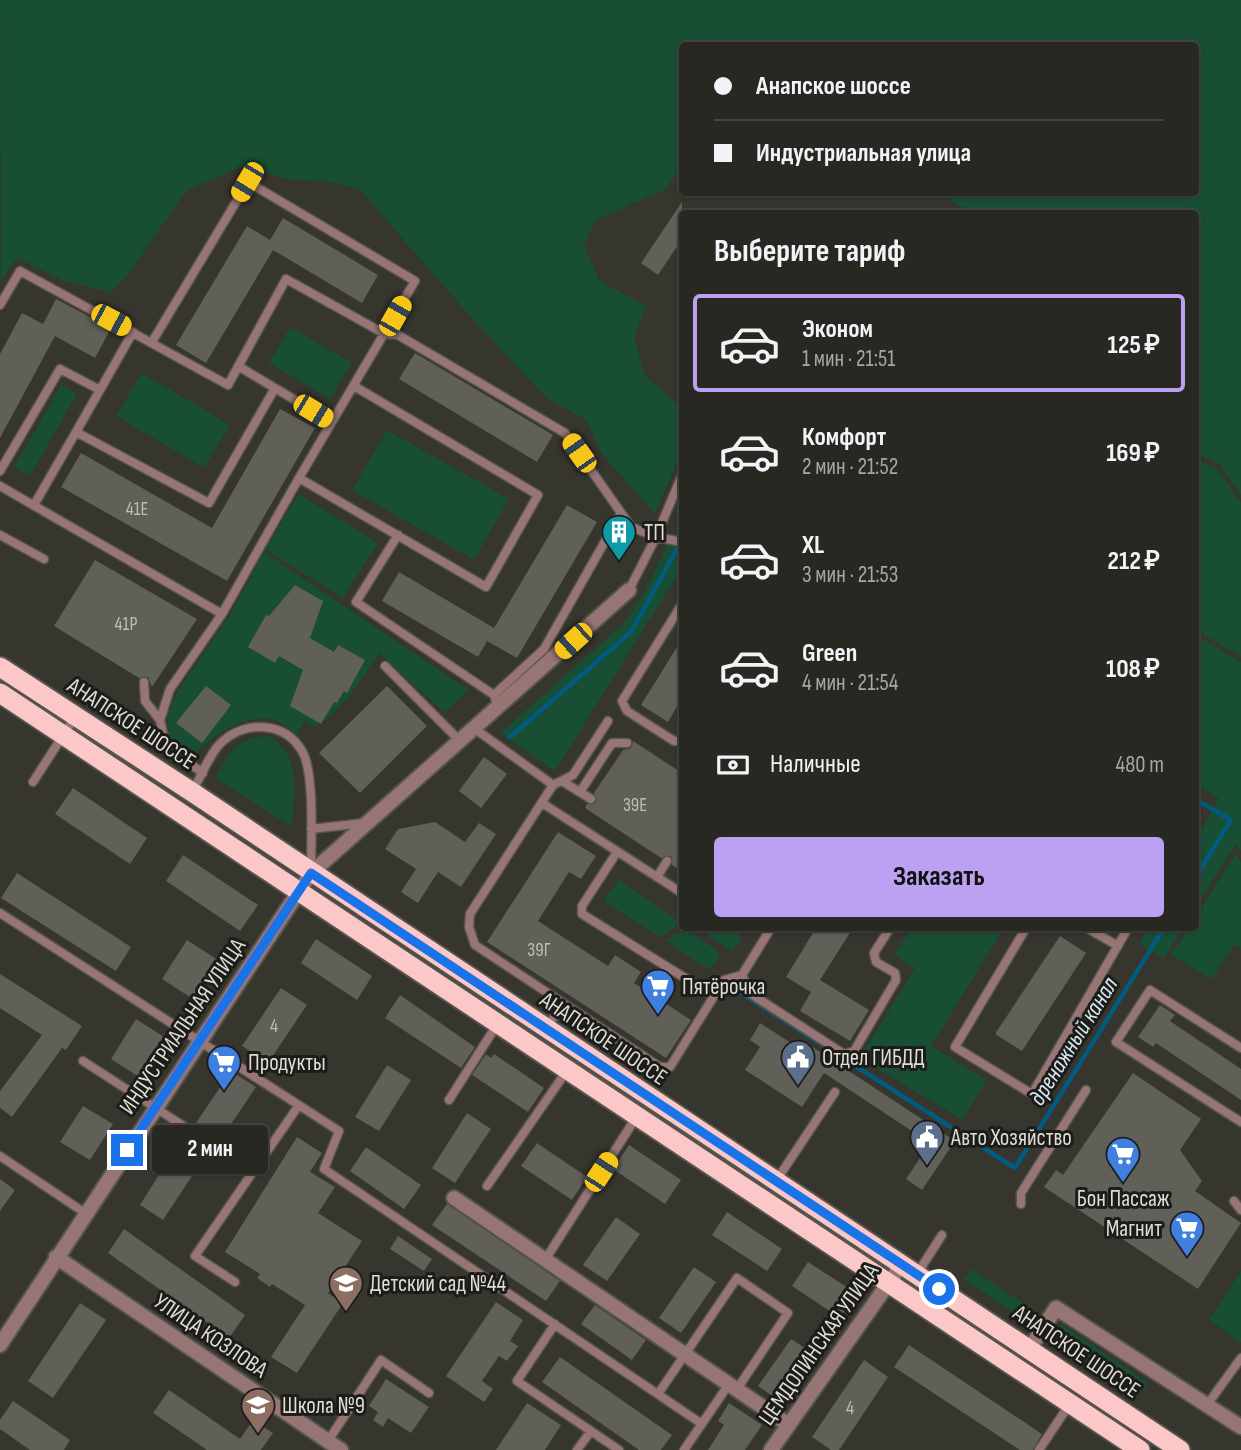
<!DOCTYPE html>
<html lang="ru">
<meta charset="utf-8">
<style>
body{margin:0;font-family:"Sofia Sans Condensed",sans-serif;background:#30302a;color:#f1f3f6;height:100vh;display:flex;flex-direction:column;font-size:26px;white-space:nowrap}
*{box-sizing:border-box;margin:0}
p{font-size:23px;color:#a5a6a5}
.icon{flex:none;width:38px;height:38px;fill:none;stroke:currentColor;stroke-width:2;stroke-linecap:round;stroke-linejoin:round}
.map{position:relative;flex:1;overflow:hidden}
.panel{position:absolute;left:679px;top:210px;width:520px;height:721px;display:flex;flex-direction:column;background:#282822;border-radius:7px;box-shadow:0 2px 5px #0004,0 0 0 2px #444440}
.panel>*{flex:none}
.hud{position:absolute;left:679px;top:42px;width:520px;height:154px;border-radius:7px;box-shadow:0 2px 5px #0004,0 0 0 2px #444440;display:grid;align-content:center;height:154px;padding:0 35px;background:#282822}
.end{position:absolute;width:32px;height:32px;margin:-16px;border:9px solid #1a73e8;background:#fff;box-shadow:0 0 0 4px #fff}
.from{border-radius:50%}
.bubble{position:absolute;height:49px;border-radius:7px;background:#282822;box-shadow:0 2px 5px #0004,0 0 0 2px #444440;font-size:23px;font-weight:700;line-height:49px;text-align:center}
.car{position:absolute;width:21px;height:42px;margin:-21px -10px;border-radius:9px;box-shadow:0 0 5px 2px #0007;background:linear-gradient(#f5c518 24%,#345 0 40%,#f5c518 0 76%,#345 0 86%,#f5c518 0)}
.hud b{display:flex;align-items:center;gap:24px;height:66px;font-size:26px}
.hud b+b{border-top:2px solid #444440}
.hud i{width:18px;height:18px;background:#f1f3f6}
ul{padding:0;list-style:none}
li{display:flex;align-items:center;gap:21px;height:98px;margin:0 14px 10px;padding:0 21px;border:4px solid transparent;border-radius:7px}
li div{flex:1}
li b{display:block;font-size:26px}
li em{font-style:normal;font-weight:700}
li.selected{border-color:#bca0f2}
li>.icon{width:63px;height:63px;stroke-width:1.5}
h2{padding:0 35px;font-size:32px;line-height:84px}
.pay{display:flex;align-items:center;gap:18px;height:77px;padding:0 35px;font-size:26px}
.pay p{margin-inline-start:auto}
.cta{display:flex;gap:14px;margin-top:auto;padding:14px 35px}
.cta a{flex:1;height:80px;border-radius:7px;background:#bca0f2;color:#111;font-size:28px;font-weight:700;line-height:80px;text-align:center}
.map>svg:first-child{display:block}
</style>
<div class="map">
<svg width="1241" height="1450" viewBox="0 0 1241 1450">
<rect width="100%" height="100%" fill="#36352e"/>
<!-- green -->
<path fill="#184e33" d="M0,0H1241V495L1219,464L1195,453V214L970,213L939,193L1195,192V46H682V167L664,190L596,220L584,245L599,280L647,307L634,336L644,374L682,409V451L655,514L603,455L586,420L547,398L476,323L360,190L326,181L290,180L244,165L186,191L126,278L110,292L62,280L17,258L1,281Z
M290,327L352,363L330,399L269,363Z
M142,373L230,425L204,468L116,416Z
M61,385L77,394L30,476L14,467Z
M387,430L509,499L474,560L352,490Z
M1195,459L1216,468L1241,503V656L1195,630Z
M299,494L378,543L343,598L265,549Z
M668,543L682,546V568L555,771L500,733L623,624L644,594Z
M264,552L469,690L445,713L379,653C361,681 344,708 316,727L305,721L297,735C290,730 278,719 269,719C238,716 213,737 192,756L170,743L167,717L178,690L229,617Z
M1195,635L1241,662V851L1236,844L1195,908V841L1219,798L1195,784Z
M268,736C304,757 293,791 292,827L215,778C230,752 235,738 268,736Z
M1236,853L1241,862V949L1234,945L1212,979L1171,955L1189,928H1195V918Z
M619,880L681,923L660,937L603,901Z
M685,928L718,951L719,957L711,968L705,967L666,941Z
M697,928H739L740,941L732,952Z
M911,928H1004L931,1046L987,1080L962,1120L860,1058L915,968L894,955Z
M1148,928H1183L1164,958L1139,944Z
M972,1269L1030,1307L1022,1318L964,1280Z
M1241,1271V1343L1209,1320Z
M1061,1324L1148,1383L1144,1389L1095,1356L1081,1357L1052,1337Z"/>
<g fill="none" stroke-linecap="round" stroke-linejoin="round">
<!-- stream -->
<path stroke="#005b7f" stroke-width="4.5" d="M510,737L631,632L678,547
M1195,799L1231,820L1195,878
M727,984L1015,1168L1164,928"/>
</g>
<!-- building -->
<path fill="#605f58" d="M682,202V239L658,275L641,263Z
M283,218L378,275L362,303L273,250L206,363L176,345L247,226L270,240Z
M56,299L111,328L95,358L55,336L0,438V354L22,313L43,324Z
M415,353L553,435L537,462L399,379Z
M280,409L315,428L227,581L61,487L81,453L212,528Z
M567,505L597,522L517,658L487,641L478,657L382,601L399,572L494,628Z
M95,560L197,619L152,687L148,677L139,678L54,626Z
M295,585L323,601L310,638L334,652L338,645L365,660L347,693L344,691L337,703L334,702L321,724L290,706L303,670L279,656L275,663L248,647L266,615L269,616Z
M682,639V698L668,722L641,705Z
M206,686L231,705L202,743L176,723Z
M387,686L427,726L360,793L319,753Z
M633,741L682,773V871L672,865L671,856L661,858L585,808L587,804L596,803L594,793L623,750L631,748Z
M484,757L507,774L481,808L459,791Z
M73,788L147,838L130,864L55,814Z
M435,822L465,842L479,823L496,834L461,887L438,872L418,903L401,892L416,869L385,849L398,829Z
M558,832L596,856L581,879L569,872L538,921L608,966L615,955L641,972L634,983L691,1020L666,1058L487,942Z
M183,855L258,905L240,931L166,881Z
M17,873L131,947L116,971L1,898Z
M816,928H853L820,980L869,1010L850,1041L800,1011L811,992L786,977Z
M1060,936L1086,953L1022,1051L995,1034Z
M316,939L372,976L357,1000L301,963Z
M187,940L218,960L193,999L162,979Z
M0,974L82,1026L66,1050L62,1048L12,1117L0,1108V1091L42,1035L0,1008Z
M281,988L307,1005L268,1063L242,1046Z
M400,995L475,1047L461,1068L385,1018Z
M1160,1005L1175,1015L1170,1021L1241,1069V1100L1156,1043L1153,1047L1138,1037Z
M136,1019L167,1039L142,1079L111,1059Z
M760,1023L807,1053L811,1046L955,1141L922,1190L906,1179L930,1143L824,1073L802,1107L745,1070L760,1047L750,1040Z
M486,1054L491,1058L494,1054L544,1088L528,1112L472,1075Z
M387,1065L411,1080L379,1131L355,1117Z
M231,1071L256,1087L221,1139L196,1123Z
M1133,1073L1201,1119L1180,1150L1202,1181L1195,1191L1241,1223L1198,1289L1044,1187L1056,1170L1063,1175Z
M83,1106L113,1124L90,1160L60,1142Z
M467,1113L491,1129L455,1183L432,1168Z
M297,1137L322,1153L310,1172L335,1187L318,1213L362,1241L328,1293L343,1303L297,1373L271,1357L305,1305L272,1284L270,1287L257,1278L260,1274L225,1252Z
M537,1143L587,1177L572,1200L521,1166Z
M629,1145L681,1180L665,1204L613,1169Z
M366,1147L421,1185L404,1209L350,1171Z
M172,1154L196,1170L163,1220L140,1205Z
M0,1179L15,1190L0,1211Z
M447,1204L560,1281L546,1301L432,1225Z
M727,1212L782,1249L767,1271L712,1235Z
M616,1217L640,1234L607,1281L583,1265Z
M124,1229L245,1315L229,1338L108,1253Z
M398,1236L432,1259L424,1271L390,1249Z
M808,1262L856,1293L840,1318L792,1286Z
M694,1267L716,1282L681,1333L659,1318Z
M496,1302L523,1320L510,1341L518,1346L507,1361L499,1356L482,1381L493,1389L484,1402L446,1376Z
M80,1303L106,1320L53,1398L28,1381Z
M595,1305L646,1340L632,1360L581,1324Z
M791,1339L814,1354L781,1402L758,1386Z
M909,1345L1042,1434L1033,1450H1020L894,1367Z
M560,1357L672,1435L661,1450H639L542,1382Z
M864,1360L888,1377L839,1450H831L812,1437Z
M386,1379L429,1407L411,1433L388,1418L383,1427L373,1420L378,1412L369,1406Z
M169,1390L240,1439L253,1420L273,1433L261,1450H207L153,1413Z
M13,1401L70,1440L64,1450H30L0,1429V1420Z
M527,1403L561,1425L545,1450H496Z
M729,1403L762,1425L745,1450H708L724,1425L718,1421Z"/>
<g fill="none" stroke-linecap="round" stroke-linejoin="round">
<!-- service casing -->
<g stroke="#54534d" stroke-width="11">
<path id="service" d="M0,305L20,271L228,385L286,279L385,334L398,335L565,433L631,527L656,537L682,475
M152,342L248,182L415,281L299,478L486,587L538,495L354,386
M238,366L332,422
M76,432L100,390
M0,471L60,369L100,390L133,332
M0,486L222,614L170,689L160,720L166,747L203,773
M34,505L76,432L209,503L275,388
M0,535L44,559
M398,535L356,602L494,695L498,708
M629,590L656,537L682,542
M682,604L622,701L627,711L674,741H682
M222,614L299,478
M385,666L460,741
M144,682L145,701L160,720
M494,695L544,649L621,513
M475,729L553,785L470,914L469,927L475,945L660,1067H670L714,996L582,914V906L617,852
M562,781L591,799
M33,782L75,717
M553,785L573,775L608,721
M192,792C201,777 210,752 223,741C247,720 285,722 302,751C315,773 311,842 311,869
M580,792L612,743H627
M542,803L682,893
M311,829L364,823
M657,877L667,861
M0,913L339,1131L324,1169L702,1424
M1026,928L955,1047L1032,1094L1128,928
M1087,928L1118,946
M742,975L751,994L844,1054L854,1051L896,980L895,973L876,962L874,953L890,928
M714,996L724,980L742,975L771,928
M547,1027L563,1004
M1241,1048L1150,990L1116,1042L1241,1122
M83,1061L253,1171
M449,1100L498,1023
M0,1156L85,1213
M776,1181L835,1092
M487,1186L568,1069
M1234,1201L1241,1210
M1021,1204V1193L1086,1090
M545,1260L637,1116
M917,1274L942,1235
M235,1282L195,1256L299,1105
M555,1324L517,1381L619,1450
M658,1394L737,1278L788,1313L737,1389
M1207,1405L1241,1358
M328,1441L381,1360L429,1393
M577,1450L591,1431
M684,1450L729,1384
M1039,1450L1069,1405"/>
</g>
<!-- minor casing -->
<g stroke="#54534d" stroke-width="18">
<path id="minor" d="M454,1198L789,1425
M56,1257L341,1450
M0,1345L311,873L629,590
M1030,1348L1056,1308L1241,1427
M771,1450L902,1264"/>
</g>
<!-- trunk casing -->
<g stroke="#54534d" stroke-width="23">
<path id="trunk" d="M0,667L192,792L1180,1450
M0,693L1140,1450"/>
</g>
<!-- service -->
<use href="#service" stroke="#977574" stroke-width="8"/>
<!-- minor -->
<use href="#minor" stroke="#977574" stroke-width="14"/>
<!-- trunk -->
<use href="#trunk" stroke="#fbc8c7" stroke-width="19"/>
</g>
<g fill="none" stroke-linecap="round" stroke-linejoin="round">
<!-- route -->
<path stroke="#1a73e8" stroke-width="9" d="M127,1150L311,873L939,1289"/>
</g>
<!-- icons -->
<defs>
<g id="building-pin" transform="scale(1.75)"><path d="M0 17L-7.5 6A9.5 9.5 0 1 1 7.5 6Z" fill="#0f9aa8" stroke="#1d1c19"/><path d="M-4-6H4V6H1V3H-1V6H-4ZM-2.5-4.3h1.7v1.8h-1.7ZM.8-4.3h1.7v1.8H.8ZM-2.5-1h1.7V.8h-1.7ZM.8-1h1.7V.8H.8Z" fill="#fff"/></g>
<g id="supermarket-pin" transform="scale(1.75)"><path d="M0 17L-7.5 6A9.5 9.5 0 1 1 7.5 6Z" fill="#3f7fe0" stroke="#1d1c19"/><path d="M-6-5.5h2.5l.6 2H6L4.5 2H-2.5L-4.4-4H-6ZM-1.5 3.2a1.3 1.3 0 1 0 .1 0ZM3 3.2a1.3 1.3 0 1 0 .1 0Z" fill="#fff"/></g>
<g id="civic-pin" transform="scale(1.75)"><path d="M0 17L-7.5 6A9.5 9.5 0 1 1 7.5 6Z" fill="#5c6f8a" stroke="#1d1c19"/><path d="M-.6-6.5H3V-4.5H.6V-3L4-1V1h2V6H-6V1h2V-1L-.6-3ZM-1.2 2.5V6h2.4V2.5Z" fill="#fff"/></g>
<g id="school-pin" transform="scale(1.75)"><path d="M0 17L-7.5 6A9.5 9.5 0 1 1 7.5 6Z" fill="#8d6e63" stroke="#1d1c19"/><path d="M0-5L7-2L0 1L-7-2ZM-4 1L0 2.5L4 1V4Q0 6-4 4Z" fill="#fff"/></g>
</defs>
<g fill-rule="evenodd">
<use href="#building-pin" x="619" y="532"/>
<use href="#supermarket-pin" x="658" y="986"/>
<use href="#civic-pin" x="798" y="1057"/>
<use href="#supermarket-pin" x="224" y="1062"/>
<use href="#civic-pin" x="927" y="1137"/>
<use href="#supermarket-pin" x="1123" y="1154"/>
<use href="#supermarket-pin" x="1187" y="1228"/>
<use href="#school-pin" x="346" y="1283"/>
<use href="#school-pin" x="258" y="1405"/>
</g>
<g text-anchor="middle" stroke-width="6" stroke-linejoin="round" paint-order="stroke">
<!-- number labels -->
<g font-size="19" fill="#bebeb8">
<text x="137" y="515">41Е</text>
<text x="126" y="630">41Р</text>
<text x="635" y="811">39Е</text>
<text x="539" y="956">39Г</text>
<text x="274" y="1032">4</text>
<text x="850" y="1414">4</text>
</g>
<!-- poi labels -->
<g font-size="23" fill="#ddddd8" stroke="#1d1c19" text-anchor="start">
<text x="644" y="540">ТП</text>
<text x="682" y="994">Пятёрочка</text>
<text x="822" y="1065">Отдел ГИБДД</text>
<text x="248" y="1070">Продукты</text>
<text x="951" y="1145">Авто Хозяйство</text>
<text x="1123" y="1206" text-anchor="middle">Бон Пассаж</text>
<text x="1162" y="1236" text-anchor="end">Магнит</text>
<text x="370" y="1291">Детский сад №44</text>
<text x="282" y="1413">Школа №9</text>
</g>
<!-- street labels -->
<g font-size="23" fill="#ddddd8" stroke="#1d1c19">
<text transform="translate(132 723) rotate(33)" y="8">АНАПСКОЕ ШОССЕ</text>
<text transform="translate(182 1026) rotate(-56)" y="8">ИНДУСТРИАЛЬНАЯ УЛИЦА</text>
<text transform="translate(604 1038) rotate(34)" y="8">АНАПСКОЕ ШОССЕ</text>
<text transform="translate(211 1335) rotate(34)" y="8">УЛИЦА КОЗЛОВА</text>
<text transform="translate(818 1344) rotate(-55)" y="8">ЦЕМДОЛИНСКАЯ УЛИЦА</text>
<text transform="translate(1077 1351) rotate(34)" y="8">АНАПСКОЕ ШОССЕ</text>
</g>
<!-- water labels -->
<g font-size="24" font-style="italic" fill="#d5e7f2" stroke="#1d1c19">
<text transform="translate(1073 1041) rotate(-58)" y="8">дренажный канал</text>
</g>
</g>
</svg>
<i class="end from" style="left:939px;top:1289px"></i>
<i class="end" style="left:127px;top:1150px"></i>
<div class="bubble" style="left:152px;top:1125px;width:116px">2 мин</div>
<i class="car" style="left:247px;top:182px;rotate:211deg"></i>
<i class="car" style="left:395px;top:316px;rotate:30deg"></i>
<i class="car" style="left:111px;top:320px;rotate:118deg"></i>
<i class="car" style="left:313px;top:411px;rotate:121deg"></i>
<i class="car" style="left:579px;top:453px;rotate:325deg"></i>
<i class="car" style="left:573px;top:641px;rotate:228deg"></i>
<i class="car" style="left:601px;top:1172px;rotate:33deg"></i>
<div class="hud">
<b><i class="from"></i>Анапское шоссе</b>
<b><i></i>Индустриальная улица</b>
</div>
<section class="panel">
<h2>Выберите тариф</h2>
<ul>
<li class="selected"><svg class="icon" aria-label="car" viewBox="0 0 24 24"><path d="M5 17H2v-5l4-1 3-4h7l3 4 3 1v5h-3M9 17h6M6 11h13"/><circle cx="7" cy="17" r="2"/><circle cx="17" cy="17" r="2"/></svg><div><b>Эконом</b><p>1 мин · 21:51</p></div><em>125 ₽</em></li>
<li><svg class="icon" aria-label="car" viewBox="0 0 24 24"><path d="M5 17H2v-5l4-1 3-4h7l3 4 3 1v5h-3M9 17h6M6 11h13"/><circle cx="7" cy="17" r="2"/><circle cx="17" cy="17" r="2"/></svg><div><b>Комфорт</b><p>2 мин · 21:52</p></div><em>169 ₽</em></li>
<li><svg class="icon" aria-label="car" viewBox="0 0 24 24"><path d="M5 17H2v-5l4-1 3-4h7l3 4 3 1v5h-3M9 17h6M6 11h13"/><circle cx="7" cy="17" r="2"/><circle cx="17" cy="17" r="2"/></svg><div><b>XL</b><p>3 мин · 21:53</p></div><em>212 ₽</em></li>
<li><svg class="icon" aria-label="car" viewBox="0 0 24 24"><path d="M5 17H2v-5l4-1 3-4h7l3 4 3 1v5h-3M9 17h6M6 11h13"/><circle cx="7" cy="17" r="2"/><circle cx="17" cy="17" r="2"/></svg><div><b>Green</b><p>4 мин · 21:54</p></div><em>108 ₽</em></li>
</ul>
<div class="pay"><svg class="icon" aria-label="cash" viewBox="0 0 24 24"><path d="M3 7h18v10H3z"/><circle cx="12" cy="12" r="2"/></svg>Наличные<p>480 m</p></div>
<div class="cta"><a>Заказать</a></div>
</section>
</div>
